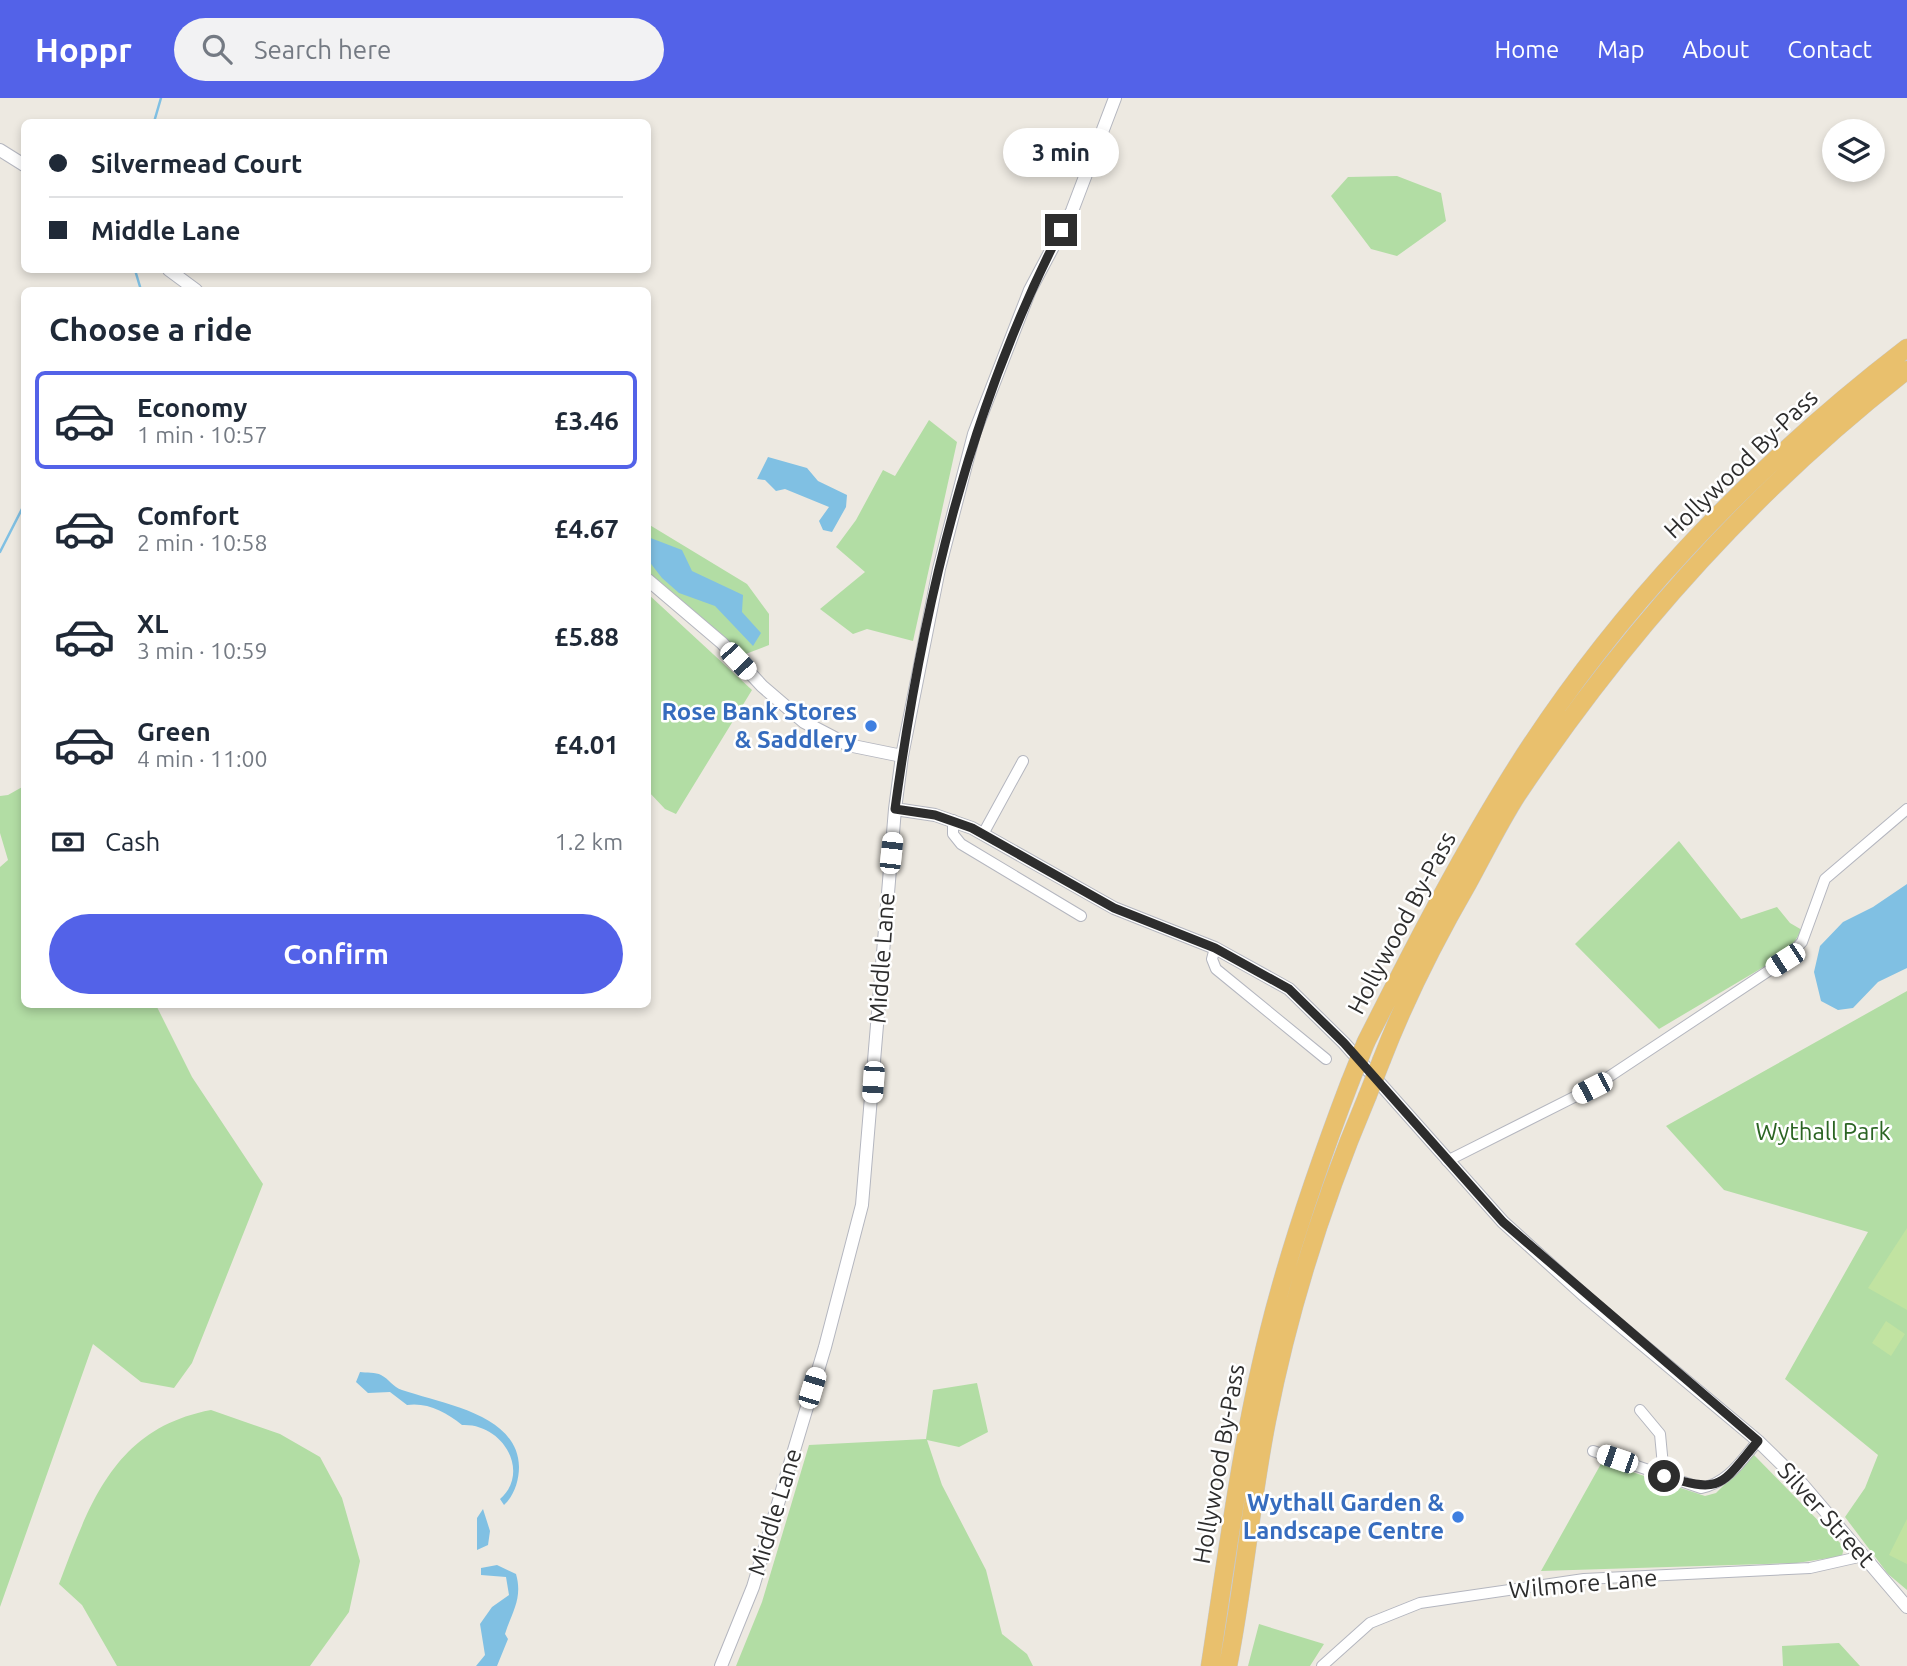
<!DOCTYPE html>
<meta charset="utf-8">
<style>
body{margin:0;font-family:Ubuntu,sans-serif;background:#f2f2f3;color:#1f2937;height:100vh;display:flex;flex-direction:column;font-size:26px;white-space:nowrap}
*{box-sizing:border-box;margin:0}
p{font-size:23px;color:#747a83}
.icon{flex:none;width:38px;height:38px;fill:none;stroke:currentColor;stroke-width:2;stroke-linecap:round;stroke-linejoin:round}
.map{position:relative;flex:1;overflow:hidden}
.panel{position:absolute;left:21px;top:189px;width:630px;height:721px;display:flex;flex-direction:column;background:#fff;border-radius:10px;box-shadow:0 4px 10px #0003}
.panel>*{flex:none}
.banner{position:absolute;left:21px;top:21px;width:630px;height:154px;border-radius:10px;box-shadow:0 4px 10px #0003;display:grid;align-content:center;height:154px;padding:0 28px;background:#fff}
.buttons{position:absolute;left:1822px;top:21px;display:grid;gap:14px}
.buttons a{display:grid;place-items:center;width:63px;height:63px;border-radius:50%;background:#fff;box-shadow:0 4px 10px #0003;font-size:35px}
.end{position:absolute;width:32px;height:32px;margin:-16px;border:9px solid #2d2d2d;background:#fff;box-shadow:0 0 0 4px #fff}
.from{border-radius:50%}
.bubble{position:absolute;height:49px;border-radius:24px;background:#fff;box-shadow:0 4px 10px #0003;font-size:23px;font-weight:600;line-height:49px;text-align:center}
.car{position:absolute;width:21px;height:42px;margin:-21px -10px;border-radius:9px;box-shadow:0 0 5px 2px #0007;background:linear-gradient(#fff 24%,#345 0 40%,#fff 0 76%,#345 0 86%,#fff 0)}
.banner b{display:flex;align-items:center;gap:24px;height:66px;font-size:26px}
.banner b+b{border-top:2px solid #e0e1e3}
.banner i{width:18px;height:18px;background:#1f2937}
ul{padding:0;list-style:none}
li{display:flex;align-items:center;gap:21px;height:98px;margin:0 14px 10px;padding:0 14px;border:4px solid transparent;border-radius:10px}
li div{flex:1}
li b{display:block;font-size:26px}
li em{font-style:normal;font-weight:600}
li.selected{border-color:#5362e8}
li>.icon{width:63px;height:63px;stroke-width:1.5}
h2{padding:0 28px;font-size:32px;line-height:84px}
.pay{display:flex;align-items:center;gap:18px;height:77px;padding:0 28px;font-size:26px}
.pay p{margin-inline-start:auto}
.button{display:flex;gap:14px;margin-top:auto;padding:14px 28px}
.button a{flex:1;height:80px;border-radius:42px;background:#5362e8;color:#fff;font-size:28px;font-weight:600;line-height:80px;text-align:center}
header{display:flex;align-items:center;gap:42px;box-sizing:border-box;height:98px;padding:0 35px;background:#5362e8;color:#fff}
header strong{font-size:33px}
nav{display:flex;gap:38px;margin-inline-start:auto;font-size:24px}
.search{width:490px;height:63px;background:#f2f2f3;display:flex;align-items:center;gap:18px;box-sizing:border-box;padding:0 24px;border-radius:38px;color:#747a83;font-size:26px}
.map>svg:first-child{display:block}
</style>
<header>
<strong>Hoppr</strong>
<div class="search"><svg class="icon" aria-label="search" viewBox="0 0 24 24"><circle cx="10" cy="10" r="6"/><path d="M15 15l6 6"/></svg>Search here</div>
<nav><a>Home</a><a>Map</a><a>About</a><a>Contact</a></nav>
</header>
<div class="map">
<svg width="1907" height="1568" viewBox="0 0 1907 1568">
<rect width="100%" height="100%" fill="#ede9e1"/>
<!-- green -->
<path fill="#b2dda4" d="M1397,78L1441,95L1446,123L1397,158L1371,151L1331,98L1348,79Z
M929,322L957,344L913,543L867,531L853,536L820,511L865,474L836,449L856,422L883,372L895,378Z
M648,426L747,486L769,516V547L743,557L648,475Z
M648,496L752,592L676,716L665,711L648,693Z
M24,688V906L156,907L192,979L263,1086L192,1265L174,1290L141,1284L93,1246L0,1509V769L8,762L0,735V698L8,697Z
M1679,743L1741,821L1777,809L1790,825L1802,832L1787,855L1659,931L1575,846Z
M1907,893V1492L1888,1476L1845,1419L1865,1390L1878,1357L1785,1281L1868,1134L1724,1092L1666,1028Z
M977,1285L988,1334L959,1349L927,1342L942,1387L986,1472L1002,1536L1027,1556L1033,1568H736L762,1504L809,1347L926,1341L933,1292Z
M211,1312L280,1336L320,1359L342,1400L360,1463L349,1514L310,1568H117L82,1507L59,1486C90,1404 115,1330 211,1312Z
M1754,1357L1844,1449L1842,1458L1797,1465L1541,1473L1602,1364L1705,1398L1716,1395Z
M1259,1526L1324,1546L1310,1568H1248Z
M1839,1545L1860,1568H1783L1782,1548Z"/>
<!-- pitch -->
<path fill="#c1e3a1" d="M1907,1130V1212L1868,1190Z
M1886,1223L1905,1236L1891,1258L1872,1245Z
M1907,1421V1466L1889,1457Z"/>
<!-- water -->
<path fill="#80c0e3" d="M768,359L807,370L818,383L847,397L846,409L832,434L823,432L819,423L829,409L785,391L776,393L765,382L757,381Z
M648,439L682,452L692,473L743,497L742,514L761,535L753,548L715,508L679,495L662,480L648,462Z
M1907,786V870L1878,884L1853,910L1838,912L1821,903L1814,874L1820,848L1843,824L1873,809Z
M360,1274C366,1275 376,1274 381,1277C389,1281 393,1289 402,1292C443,1306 518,1316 519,1369C519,1383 514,1398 504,1407L500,1401C531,1374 503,1325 462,1327C446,1314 427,1304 407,1307L390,1294L368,1295L356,1284Z
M483,1411L490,1433L488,1447L477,1452V1420Z
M497,1467L516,1476C523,1500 512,1514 505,1536L508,1541L497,1568H476L485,1557L480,1526L492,1509L509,1497L506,1479L481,1477V1470Z"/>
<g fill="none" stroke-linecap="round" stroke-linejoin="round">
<!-- stream -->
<path stroke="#80c0e3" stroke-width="2.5" d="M154,24L161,0
M135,172L141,192
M0,454L24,407"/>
<!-- minor casing -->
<g stroke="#b4b6bf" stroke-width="12">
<path id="minor" d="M953,722V736L961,746L1081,818
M983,736L1023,663
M1215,850L1212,861L1216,871L1326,961
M1447,1063L1592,990L1785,862L1802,844L1825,781L1907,711
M1640,1312L1660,1336L1664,1378
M1593,1353L1701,1390C1728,1385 1741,1363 1758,1343
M1322,1568L1370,1525L1420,1505L1584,1481L1810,1470L1863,1458"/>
</g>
<!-- tertiary casing -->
<g stroke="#b4b6bf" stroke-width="14">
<path id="tertiary" d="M0,52L24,67
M169,172L196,192
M648,482L722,545L762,588L804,624L848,647L902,658
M895,711L935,717L972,730L1114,810L1215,850L1289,891L1344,945L1503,1124L1587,1200L1758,1343L1802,1386L1907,1509
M721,1568L753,1489L825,1249L862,1107L895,711L902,658L939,471L974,336L1030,192L1072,113L1115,0"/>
</g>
<!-- trunk casing -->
<g stroke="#c8c8c8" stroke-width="19">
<path id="trunk" d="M1366,944C1410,857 1454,771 1505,688C1608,519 1751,370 1907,250
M1382,961C1406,899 1435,842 1468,785C1484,756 1499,725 1517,697C1625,536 1754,391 1907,272
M1210,1568C1227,1458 1241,1346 1268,1237C1289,1151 1318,1068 1350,984
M1228,1568C1244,1487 1251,1403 1267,1322C1289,1210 1323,1103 1367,999"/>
</g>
<!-- minor -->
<use href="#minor" stroke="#fff" stroke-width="10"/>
<!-- tertiary -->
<use href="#tertiary" stroke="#fff" stroke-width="12"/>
<!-- trunk -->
<use href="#trunk" stroke="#e9c06d" stroke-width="18"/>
<!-- trunk-bridge casing -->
<g stroke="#c8c8c8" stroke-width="19" stroke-linecap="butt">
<path id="trunk-bridge" d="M1350,984L1366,944
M1367,999L1382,961"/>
</g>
<!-- trunk-bridge -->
<use href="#trunk-bridge" stroke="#e9c06d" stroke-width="18"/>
</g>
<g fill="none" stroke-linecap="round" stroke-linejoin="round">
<!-- route -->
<path stroke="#2d2d2d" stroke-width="9" d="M1061,132C968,312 922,512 895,711L935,717L972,730L1114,810L1215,850L1289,891L1344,945L1503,1124L1758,1343C1720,1388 1723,1396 1664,1378"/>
</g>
<!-- markers -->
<g fill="#3f7fe0" stroke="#fff" stroke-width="2.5">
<circle cx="871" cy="628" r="7"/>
<circle cx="1458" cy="1419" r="7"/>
</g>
<g text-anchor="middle" stroke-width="5" stroke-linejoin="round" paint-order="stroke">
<!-- street labels -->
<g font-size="24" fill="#2d2d2d" stroke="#fff">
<text transform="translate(1741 366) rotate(-44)" y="8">Hollywood By-Pass</text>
<text transform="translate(1402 825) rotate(-62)" y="8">Hollywood By-Pass</text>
<text transform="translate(882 860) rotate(-86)" y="8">Middle Lane</text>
<text transform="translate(1219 1366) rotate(-80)" y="8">Hollywood By-Pass</text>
<text transform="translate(775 1414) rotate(-73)" y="8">Middle Lane</text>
<text transform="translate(1826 1417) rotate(48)" y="8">Silver Street</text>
<text transform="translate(1583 1486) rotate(-5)" y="8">Wilmore Lane</text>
</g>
<!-- shop labels -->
<g font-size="24" font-weight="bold" fill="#366cbe" stroke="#fff" text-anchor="end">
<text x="857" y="622">Rose Bank Stores<tspan x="857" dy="28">&amp; Saddlery</tspan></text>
<text x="1444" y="1413">Wythall Garden &amp;<tspan x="1444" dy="28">Landscape Centre</tspan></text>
</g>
<!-- park labels -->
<g font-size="24" fill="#2b6423" stroke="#fff">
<text x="1823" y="1042">Wythall Park</text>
</g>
</g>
</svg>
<div class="buttons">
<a><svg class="icon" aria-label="layers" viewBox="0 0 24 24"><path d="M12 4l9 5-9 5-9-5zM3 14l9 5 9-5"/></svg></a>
</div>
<i class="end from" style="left:1664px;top:1378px"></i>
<i class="end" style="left:1061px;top:132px"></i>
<div class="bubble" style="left:1003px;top:30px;width:116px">3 min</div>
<i class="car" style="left:738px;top:563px;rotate:137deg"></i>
<i class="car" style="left:891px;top:755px;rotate:6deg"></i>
<i class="car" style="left:1785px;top:862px;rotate:237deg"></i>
<i class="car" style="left:873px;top:984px;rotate:184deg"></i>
<i class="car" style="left:1592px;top:990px;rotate:243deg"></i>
<i class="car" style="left:812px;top:1290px;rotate:17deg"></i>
<i class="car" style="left:1617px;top:1361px;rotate:289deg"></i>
<div class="banner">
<b><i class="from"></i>Silvermead Court</b>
<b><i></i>Middle Lane</b>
</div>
<section class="panel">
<h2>Choose a ride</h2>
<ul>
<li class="selected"><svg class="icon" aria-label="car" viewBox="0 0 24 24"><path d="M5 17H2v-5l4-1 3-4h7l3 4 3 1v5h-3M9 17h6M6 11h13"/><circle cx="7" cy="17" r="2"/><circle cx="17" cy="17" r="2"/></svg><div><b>Economy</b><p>1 min · 10:57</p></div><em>£3.46</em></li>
<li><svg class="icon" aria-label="car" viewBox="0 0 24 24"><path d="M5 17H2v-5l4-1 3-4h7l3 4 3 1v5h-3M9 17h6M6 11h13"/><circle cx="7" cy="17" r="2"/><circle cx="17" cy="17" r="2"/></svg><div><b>Comfort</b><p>2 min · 10:58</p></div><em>£4.67</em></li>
<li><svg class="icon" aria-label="car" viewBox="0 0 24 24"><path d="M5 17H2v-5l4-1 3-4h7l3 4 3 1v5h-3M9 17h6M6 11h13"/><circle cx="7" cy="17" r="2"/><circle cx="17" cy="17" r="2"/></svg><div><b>XL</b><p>3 min · 10:59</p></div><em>£5.88</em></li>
<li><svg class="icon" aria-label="car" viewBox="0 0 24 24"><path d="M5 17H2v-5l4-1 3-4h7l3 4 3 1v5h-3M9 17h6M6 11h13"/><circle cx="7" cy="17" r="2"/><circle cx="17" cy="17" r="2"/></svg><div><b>Green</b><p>4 min · 11:00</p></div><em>£4.01</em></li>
</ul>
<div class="pay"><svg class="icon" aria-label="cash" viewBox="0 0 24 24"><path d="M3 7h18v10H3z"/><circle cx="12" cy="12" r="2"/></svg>Cash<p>1.2 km</p></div>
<div class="button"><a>Confirm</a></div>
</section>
</div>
